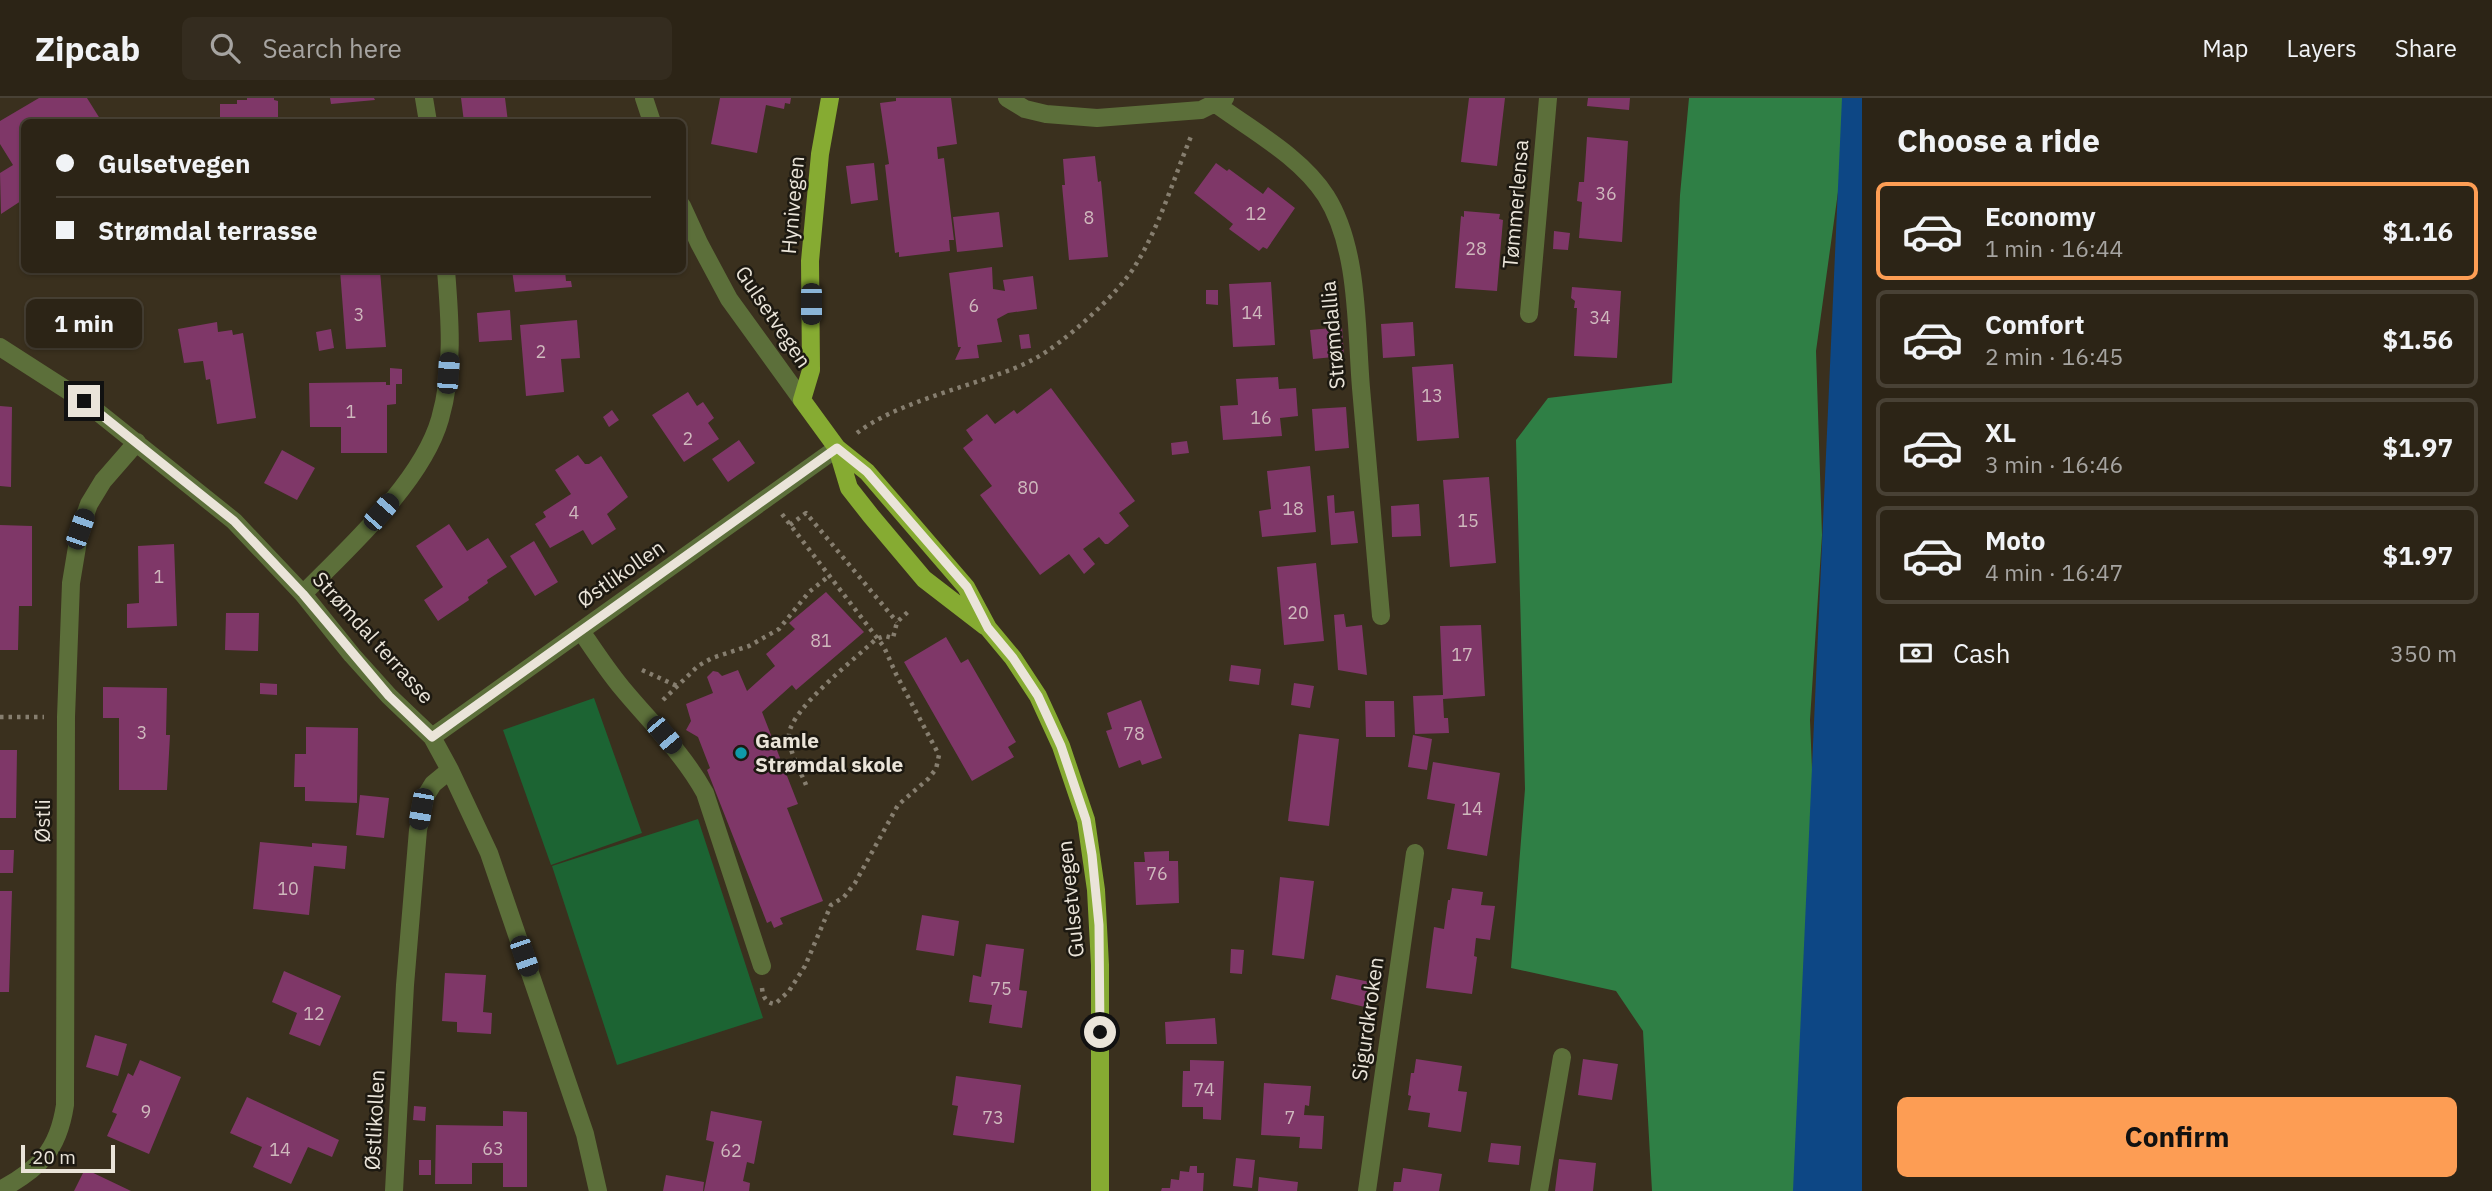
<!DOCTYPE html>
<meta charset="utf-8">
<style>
body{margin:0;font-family:"IBM Plex Sans",sans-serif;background:#342c1f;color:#f1f3f6;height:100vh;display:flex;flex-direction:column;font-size:26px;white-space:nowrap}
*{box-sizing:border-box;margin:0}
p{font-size:23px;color:#a6a4a1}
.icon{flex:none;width:38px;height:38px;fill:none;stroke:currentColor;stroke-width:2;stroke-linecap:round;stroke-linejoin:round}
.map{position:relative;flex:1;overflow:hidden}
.details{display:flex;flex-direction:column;background:#2c2416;width:630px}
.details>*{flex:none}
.guide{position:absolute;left:21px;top:21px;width:665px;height:154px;border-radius:10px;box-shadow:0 2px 5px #0004,0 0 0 2px #484135;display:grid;align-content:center;height:154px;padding:0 35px;background:#2c2416}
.scale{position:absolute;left:21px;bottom:18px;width:94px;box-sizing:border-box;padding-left:7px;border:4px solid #eae4d9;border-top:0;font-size:19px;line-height:24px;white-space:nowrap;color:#eae4d9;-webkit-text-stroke:5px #1d1911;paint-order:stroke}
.end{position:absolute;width:32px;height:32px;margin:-16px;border:9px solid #eae4d9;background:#111;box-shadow:0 0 0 4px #111}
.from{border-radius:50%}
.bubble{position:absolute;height:49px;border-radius:10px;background:#2c2416;box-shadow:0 2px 5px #0004,0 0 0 2px #484135;font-size:23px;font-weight:800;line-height:49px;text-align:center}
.car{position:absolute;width:21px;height:42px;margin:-21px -10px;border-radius:9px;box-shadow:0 0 5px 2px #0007;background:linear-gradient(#222 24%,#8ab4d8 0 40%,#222 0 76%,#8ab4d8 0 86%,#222 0)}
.guide b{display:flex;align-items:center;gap:24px;height:66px;font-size:26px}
.guide b+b{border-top:2px solid #484135}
.guide i{width:18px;height:18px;background:#f1f3f6}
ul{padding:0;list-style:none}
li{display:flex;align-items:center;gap:21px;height:98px;margin:0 14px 10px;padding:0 21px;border:4px solid #484135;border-radius:10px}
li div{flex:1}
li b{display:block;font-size:26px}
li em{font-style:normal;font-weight:800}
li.active{border-color:#fd9d54}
li>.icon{width:63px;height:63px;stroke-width:1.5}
h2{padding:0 35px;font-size:32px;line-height:84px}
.pay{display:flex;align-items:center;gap:18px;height:77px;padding:0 35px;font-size:26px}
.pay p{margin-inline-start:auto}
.button{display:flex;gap:14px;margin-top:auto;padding:14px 35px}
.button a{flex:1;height:80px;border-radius:10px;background:#fd9d54;color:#111;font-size:28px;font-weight:800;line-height:80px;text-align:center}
header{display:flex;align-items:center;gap:42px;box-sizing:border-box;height:98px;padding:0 35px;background:#2c2416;border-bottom:2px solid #484135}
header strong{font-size:33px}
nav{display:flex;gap:38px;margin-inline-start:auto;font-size:24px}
.search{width:490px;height:63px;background:#342c1f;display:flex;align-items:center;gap:18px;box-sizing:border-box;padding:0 24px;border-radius:10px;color:#a6a4a1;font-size:26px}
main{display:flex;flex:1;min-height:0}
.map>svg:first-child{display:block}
</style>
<header>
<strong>Zipcab</strong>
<div class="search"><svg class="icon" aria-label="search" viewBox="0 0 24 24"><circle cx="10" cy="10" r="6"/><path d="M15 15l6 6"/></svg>Search here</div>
<nav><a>Map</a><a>Layers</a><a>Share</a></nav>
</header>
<main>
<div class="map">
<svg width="1862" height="1093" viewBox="0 0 1862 1093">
<rect width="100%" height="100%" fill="#3a301e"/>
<!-- green -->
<path fill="#1c6433" d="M594,600L642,735L551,767L503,632Z
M698,721L763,920L617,967L552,768Z"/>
<!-- forest -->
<path fill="#2f7f45" d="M1689,0H1851L1816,253L1822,437L1810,622L1825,991L1800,1093H1652L1643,933L1616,893L1511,870L1525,691L1516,342L1548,300L1672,285L1680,97Z"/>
<!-- water -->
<path fill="#0d4785" d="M1842,0H1862V1093H1793Z"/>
<!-- building -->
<path fill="#7f3768" d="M39,0H87L102,24H24V101L1,116L0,75L13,67L0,46V23Z
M247,0H274V2L278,3V24H220V6H237V2H247Z
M330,0H374L375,2L331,6Z
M461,0H505L508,24H464Z
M720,0H791L790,6L785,5L784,11L766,7L757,55L711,46Z
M896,0H951L957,46L937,49L938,61L944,60L954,142H949L950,153L899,159V154L895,155L885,67L889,66L880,5L896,3Z
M1469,0H1505L1497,68L1461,64Z
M1588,0H1630L1629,12L1587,8Z
M1587,39L1628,43L1622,144L1579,140L1582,104L1577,103L1579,84H1584Z
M1095,58L1098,84L1101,83L1108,159L1069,162L1062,87H1065L1063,61Z
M874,65L878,102L851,106L846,68Z
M1216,65L1227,73L1229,71L1263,96L1268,89L1295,110L1267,151L1263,149L1259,153L1229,131L1233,126L1194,95Z
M1464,113L1500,116L1499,121L1503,122L1497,193L1455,190L1461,118L1464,119Z
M999,114L1003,149L957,154L953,119Z
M1554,133L1570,135L1568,152L1553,151Z
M992,169L993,191L1005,193L1003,182L1033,178L1037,211L1008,215L997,221L1002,244L977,247L979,260L955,262L961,249H958L949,175Z
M340,172H380L386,249L346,251Z
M512,172H565L566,183H571L572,189L515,194Z
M1271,184L1275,247L1233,249L1229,186Z
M1572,189L1621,193L1617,260L1574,258L1577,210H1574L1575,203L1571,200Z
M1206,192H1218V207L1206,206Z
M510,212L512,242L479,244L477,215Z
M577,222L580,260L561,261L564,294L526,298L520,227Z
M217,224L218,234L232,232L233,237L243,235L256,320L217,326L210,281L206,282L203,263L184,265L178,231Z
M1413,224L1415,258L1383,260L1381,226Z
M1342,229L1344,258L1313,261L1310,232Z
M331,231L334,250L319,253L316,234Z
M1029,236L1031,250L1021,251L1019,237Z
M1453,266L1459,340L1417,343L1412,269Z
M390,270L402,271V286H396V306L387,307V355H341V329H310L309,285L386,284V287H390Z
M1278,279L1279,291L1296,290L1298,318L1280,320L1282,338L1223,342L1220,308L1238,307L1236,281Z
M1051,290L1135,403L1119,415L1129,428L1108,446H1105L1099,439L1083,451L1095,466L1084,476L1069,456L1040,477L980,397L992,388L963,350L973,342L966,332L987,316L995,326L1014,312L1017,316Z
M688,294L697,308L703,304L714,320L708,325L719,341L684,364L652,317Z
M0,308L12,309L11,389L0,388Z
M1346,309L1349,350L1315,353L1312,311Z
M612,312L619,322L609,329L603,319Z
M739,342L755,365L728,384L712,361Z
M1187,343L1189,355L1172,357L1171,345Z
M282,352L315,370L297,402L264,385Z
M578,357L585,366H589L601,358L628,399L607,416L616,431L592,447L583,432L550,450L535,426L546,419L543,414L571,396L555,372Z
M1310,368L1316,434L1262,439L1259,413L1271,411L1267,373Z
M1489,379L1496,465L1450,469L1443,382Z
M1334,397L1335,415L1354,413L1358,445L1331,447L1327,398Z
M1419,406L1421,438L1392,439L1391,408Z
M449,426L467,453L488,440L507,469L487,482L488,485L468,499L469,502L438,523L424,502L443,489L416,448Z
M0,427L32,428V508H19L18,552H0Z
M534,443L558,484L535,498L510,458Z
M174,446L177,528L127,530V506L139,505L138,448Z
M1316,465L1324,543L1284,547L1277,469Z
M826,494L864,534L796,592L792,587L762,614L798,706L787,710L823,803L780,820L783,826L774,830L771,823L767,825L707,672L710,670L698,639L686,632L691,623L686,606L713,595L707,579L713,573L718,574L722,578L738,572L747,593L775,568L766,556L795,531L789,525Z
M226,515H259L258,553L225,552Z
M1344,516L1346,529L1362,527L1367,577L1338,572L1334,517Z
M1481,527L1485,598L1443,601L1444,620H1448L1449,635L1415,636L1413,598L1443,597L1440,528Z
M946,539L961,565L968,561L1016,644L1008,649L1014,659L972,683L904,564Z
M1231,567L1261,571L1259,587L1229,583Z
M260,585L277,586V597L260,596Z
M1294,585L1314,588L1310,610L1291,607Z
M103,589L167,590L166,637H170L167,692H119V620H103Z
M1141,602L1162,660L1142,667L1140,662L1119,670L1106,633L1112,631L1107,615Z
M1365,603H1394L1395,639H1366Z
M306,629L358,630L357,705L305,703V689H294L295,656H306Z
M1299,636L1339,641L1329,728L1288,723Z
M1413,637L1432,641L1427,672L1408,669Z
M0,652H17L16,720H0Z
M1433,664L1500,675L1487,758L1447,751L1455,706L1427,701Z
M360,697L389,700L384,740L356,737Z
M260,744L312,749V745L347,748L345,771L314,768L309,817L253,811Z
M0,752H14L13,775H0Z
M1169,753V763H1178L1179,805L1136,807L1134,764H1145L1144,754Z
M1280,779L1314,783L1304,861L1272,857Z
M1452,790L1483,794L1481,807L1495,808L1490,842L1476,840L1474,858L1477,859L1472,896L1426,890L1434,829L1444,831L1448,802H1450Z
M0,793H12L9,894H0Z
M922,817L959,823L954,858L916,852Z
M986,846L1024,851L1019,892L1027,893L1022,930L989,925L992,907L969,904L973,877L981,879Z
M1231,851L1244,852L1242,876L1230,875Z
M284,873L341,898L320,948L289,936L297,915L272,904Z
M445,875L486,877L483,914L492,915L491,936L457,934V924L442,923Z
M1336,877L1370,884L1365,909L1331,901Z
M1215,920L1217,946H1166L1165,924Z
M95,937L127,946L118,978L86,969Z
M1416,961L1462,968L1458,993L1467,994L1461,1034L1428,1029L1430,1015L1408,1012L1411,998L1408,997L1411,975H1414Z
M1583,961L1618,966L1612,1002L1578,997Z
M140,962L181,979L149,1056L107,1038L117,1016L112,1014L128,975L133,978Z
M1190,962L1224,963L1221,1022L1203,1021V1009H1182L1183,973H1190Z
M956,978L1021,987L1014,1045L953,1037L958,1008L952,1007Z
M1264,985L1311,988L1309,1008L1305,1007L1304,1017L1324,1018L1322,1051L1299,1050L1300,1039L1261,1037Z
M247,999L339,1042L332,1059L308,1049L291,1086L253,1069L262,1049L230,1035Z
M414,1008L426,1009L425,1023L413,1022Z
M503,1013L527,1014V1089H503V1065H472V1086H435L436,1027L503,1028Z
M711,1013L762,1023L754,1066L747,1064L743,1083L750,1085L749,1093H704L714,1044L706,1042Z
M1491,1045L1521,1048L1519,1067L1488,1064Z
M1236,1060L1255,1062L1252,1090L1233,1088Z
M1559,1061L1596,1065L1593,1093H1555Z
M419,1062H431V1077H419Z
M1190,1068H1197V1075H1204L1203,1093H1161L1162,1090H1170L1171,1081L1179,1082L1180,1073L1189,1074Z
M1403,1070L1442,1076L1439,1093H1393L1394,1084H1401Z
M85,1071L131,1093H74Z
M666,1077L704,1084L703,1093H663Z
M1259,1079L1298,1084L1297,1093H1258Z"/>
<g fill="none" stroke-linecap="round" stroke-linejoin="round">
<!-- path -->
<path stroke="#867e6f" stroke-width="4.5" stroke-dasharray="3.5 5" stroke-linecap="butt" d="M857,335C893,307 956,292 999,276C1011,272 1023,267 1034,261C1063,246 1118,196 1135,168C1160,128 1174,79 1192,36
M790,427L806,415L897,524
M642,572L677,588
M663,602L698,568L712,560L749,548L779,531L809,494L829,478
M0,619H44
M806,687C800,672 788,652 789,636C792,610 855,561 876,541L885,538L893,540L897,524L910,512
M762,890C763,899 766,905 775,906L789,893L805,868L831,807L844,799L855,785L898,707L928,681L936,671L939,657L896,576L884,549L782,416"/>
<!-- minor -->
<path stroke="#5c6f3a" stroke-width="18" d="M424,0L428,24
M644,0L652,24
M1007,0L1025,11L1046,16L1097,20L1201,12L1225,0
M1216,6C1253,33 1301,59 1326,98C1359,150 1356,230 1361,290C1368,366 1374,442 1381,518
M682,108L699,145L729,201L802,302
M1529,216L1548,0
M0,249L84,303L234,423L303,496L352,557L389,598L432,639L450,672L489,755L585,1036L598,1093
M303,496C349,449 422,384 440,321C454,273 450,221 446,172
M581,533C594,552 607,572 622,590C651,625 683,655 705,695L762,868
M432,639L837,350
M0,1092C39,1071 58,1053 65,1007L66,619L71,485L80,431L89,406L103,383L137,344
M394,1093L405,887L418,732L425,699L433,686L450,672
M1367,1093L1415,755
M1539,1093L1562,959"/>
<!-- major -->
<path stroke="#86ab32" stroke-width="18" d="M830,0L820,56L810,163L811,272L802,302L837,350L867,374L966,489L988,530L1013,560L1038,598L1061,648L1086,722L1096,792L1100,867V1093
M837,350L849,390L871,418L924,481L985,528"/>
</g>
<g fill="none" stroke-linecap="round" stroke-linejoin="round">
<!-- route -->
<path stroke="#eae4d9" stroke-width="9" d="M84,303L234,423L303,496L389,598L432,639L837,350L867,374L967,489L988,530L1013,560L1038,598L1061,648L1086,722L1092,757L1099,827L1100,934"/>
</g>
<!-- markers -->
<circle fill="#0f9aa8" stroke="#1d1911" stroke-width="2.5" cx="741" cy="655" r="7"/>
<g text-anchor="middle" stroke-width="5" stroke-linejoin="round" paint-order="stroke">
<!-- number labels -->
<g font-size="18" fill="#cfb9bd">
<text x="1606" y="102">36</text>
<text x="1256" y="122">12</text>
<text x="1089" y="126">8</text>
<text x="1476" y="157">28</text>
<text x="974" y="214">6</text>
<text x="1252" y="221">14</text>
<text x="359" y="223">3</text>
<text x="1600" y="226">34</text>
<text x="541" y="260">2</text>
<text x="1432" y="304">13</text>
<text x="351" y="320">1</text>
<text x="1261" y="326">16</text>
<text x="688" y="347">2</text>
<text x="1028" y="396">80</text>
<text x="1293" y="417">18</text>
<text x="574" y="421">4</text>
<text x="1468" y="429">15</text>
<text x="159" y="485">1</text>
<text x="1298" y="521">20</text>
<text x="821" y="549">81</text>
<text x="1462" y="563">17</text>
<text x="142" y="641">3</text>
<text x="1134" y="642">78</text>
<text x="1472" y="717">14</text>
<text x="1157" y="782">76</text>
<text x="288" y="797">10</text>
<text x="1001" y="897">75</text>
<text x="314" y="922">12</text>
<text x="1204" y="998">74</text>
<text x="146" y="1020">9</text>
<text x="993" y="1026">73</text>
<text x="1290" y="1026">7</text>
<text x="493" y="1057">63</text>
<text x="280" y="1058">14</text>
<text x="731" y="1059">62</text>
</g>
<!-- street labels -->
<g font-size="21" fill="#eae4d9" stroke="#1d1911">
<text transform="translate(1516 106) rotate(-85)" y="7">Tømmerlensa</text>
<text transform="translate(793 107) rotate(-85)" y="7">Hynivegen</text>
<text transform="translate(773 219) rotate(56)" y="7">Gulsetvegen</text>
<text transform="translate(1333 237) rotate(-95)" y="7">Strømdallia</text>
<text transform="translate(621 476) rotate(-35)" y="7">Østlikollen</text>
<text transform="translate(373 540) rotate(48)" y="7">Strømdal terrasse</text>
<text transform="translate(43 723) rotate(-90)" y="7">Østli</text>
<text transform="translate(1071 801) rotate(-96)" y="7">Gulsetvegen</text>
<text transform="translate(1368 921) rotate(-82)" y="7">Sigurdkroken</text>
<text transform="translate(375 1022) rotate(-87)" y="7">Østlikollen</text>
</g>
<!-- poi labels -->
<g font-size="21" font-weight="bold" fill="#eae4d9" stroke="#1d1911" text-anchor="start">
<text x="755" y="650">Gamle<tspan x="755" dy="24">Strømdal skole</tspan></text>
</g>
</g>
</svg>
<div class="scale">20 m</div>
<i class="end from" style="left:1100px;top:934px"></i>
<i class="end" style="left:84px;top:303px"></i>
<div class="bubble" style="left:26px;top:201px;width:116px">1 min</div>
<i class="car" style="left:811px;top:206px;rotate:180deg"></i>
<i class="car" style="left:448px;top:275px;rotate:4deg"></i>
<i class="car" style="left:381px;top:414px;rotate:41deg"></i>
<i class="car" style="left:80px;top:431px;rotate:19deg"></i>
<i class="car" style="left:664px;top:637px;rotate:140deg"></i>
<i class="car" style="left:421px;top:711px;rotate:190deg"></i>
<i class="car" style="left:524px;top:858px;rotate:161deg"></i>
<div class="guide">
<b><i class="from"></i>Gulsetvegen</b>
<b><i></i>Strømdal terrasse</b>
</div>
</div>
<section class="details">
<h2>Choose a ride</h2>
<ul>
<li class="active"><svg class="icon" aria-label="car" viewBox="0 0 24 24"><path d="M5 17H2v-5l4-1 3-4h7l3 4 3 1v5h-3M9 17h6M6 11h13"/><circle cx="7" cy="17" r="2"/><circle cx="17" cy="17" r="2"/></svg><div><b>Economy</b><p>1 min · 16:44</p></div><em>$1.16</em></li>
<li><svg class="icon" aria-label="car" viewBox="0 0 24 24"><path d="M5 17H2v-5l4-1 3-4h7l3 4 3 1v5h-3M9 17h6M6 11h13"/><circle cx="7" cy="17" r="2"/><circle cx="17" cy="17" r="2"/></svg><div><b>Comfort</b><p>2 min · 16:45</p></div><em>$1.56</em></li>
<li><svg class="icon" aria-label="car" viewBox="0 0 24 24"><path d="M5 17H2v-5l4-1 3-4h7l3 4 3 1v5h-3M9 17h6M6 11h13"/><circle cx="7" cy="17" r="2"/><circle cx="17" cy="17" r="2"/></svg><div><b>XL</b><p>3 min · 16:46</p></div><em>$1.97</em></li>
<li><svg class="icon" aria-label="car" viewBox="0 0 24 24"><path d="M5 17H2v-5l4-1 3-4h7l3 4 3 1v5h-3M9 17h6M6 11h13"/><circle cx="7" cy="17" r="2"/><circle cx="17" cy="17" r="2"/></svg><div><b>Moto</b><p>4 min · 16:47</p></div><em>$1.97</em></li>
</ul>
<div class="pay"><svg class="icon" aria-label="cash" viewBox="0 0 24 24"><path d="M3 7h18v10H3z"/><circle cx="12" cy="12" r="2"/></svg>Cash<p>350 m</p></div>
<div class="button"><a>Confirm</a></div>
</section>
</main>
